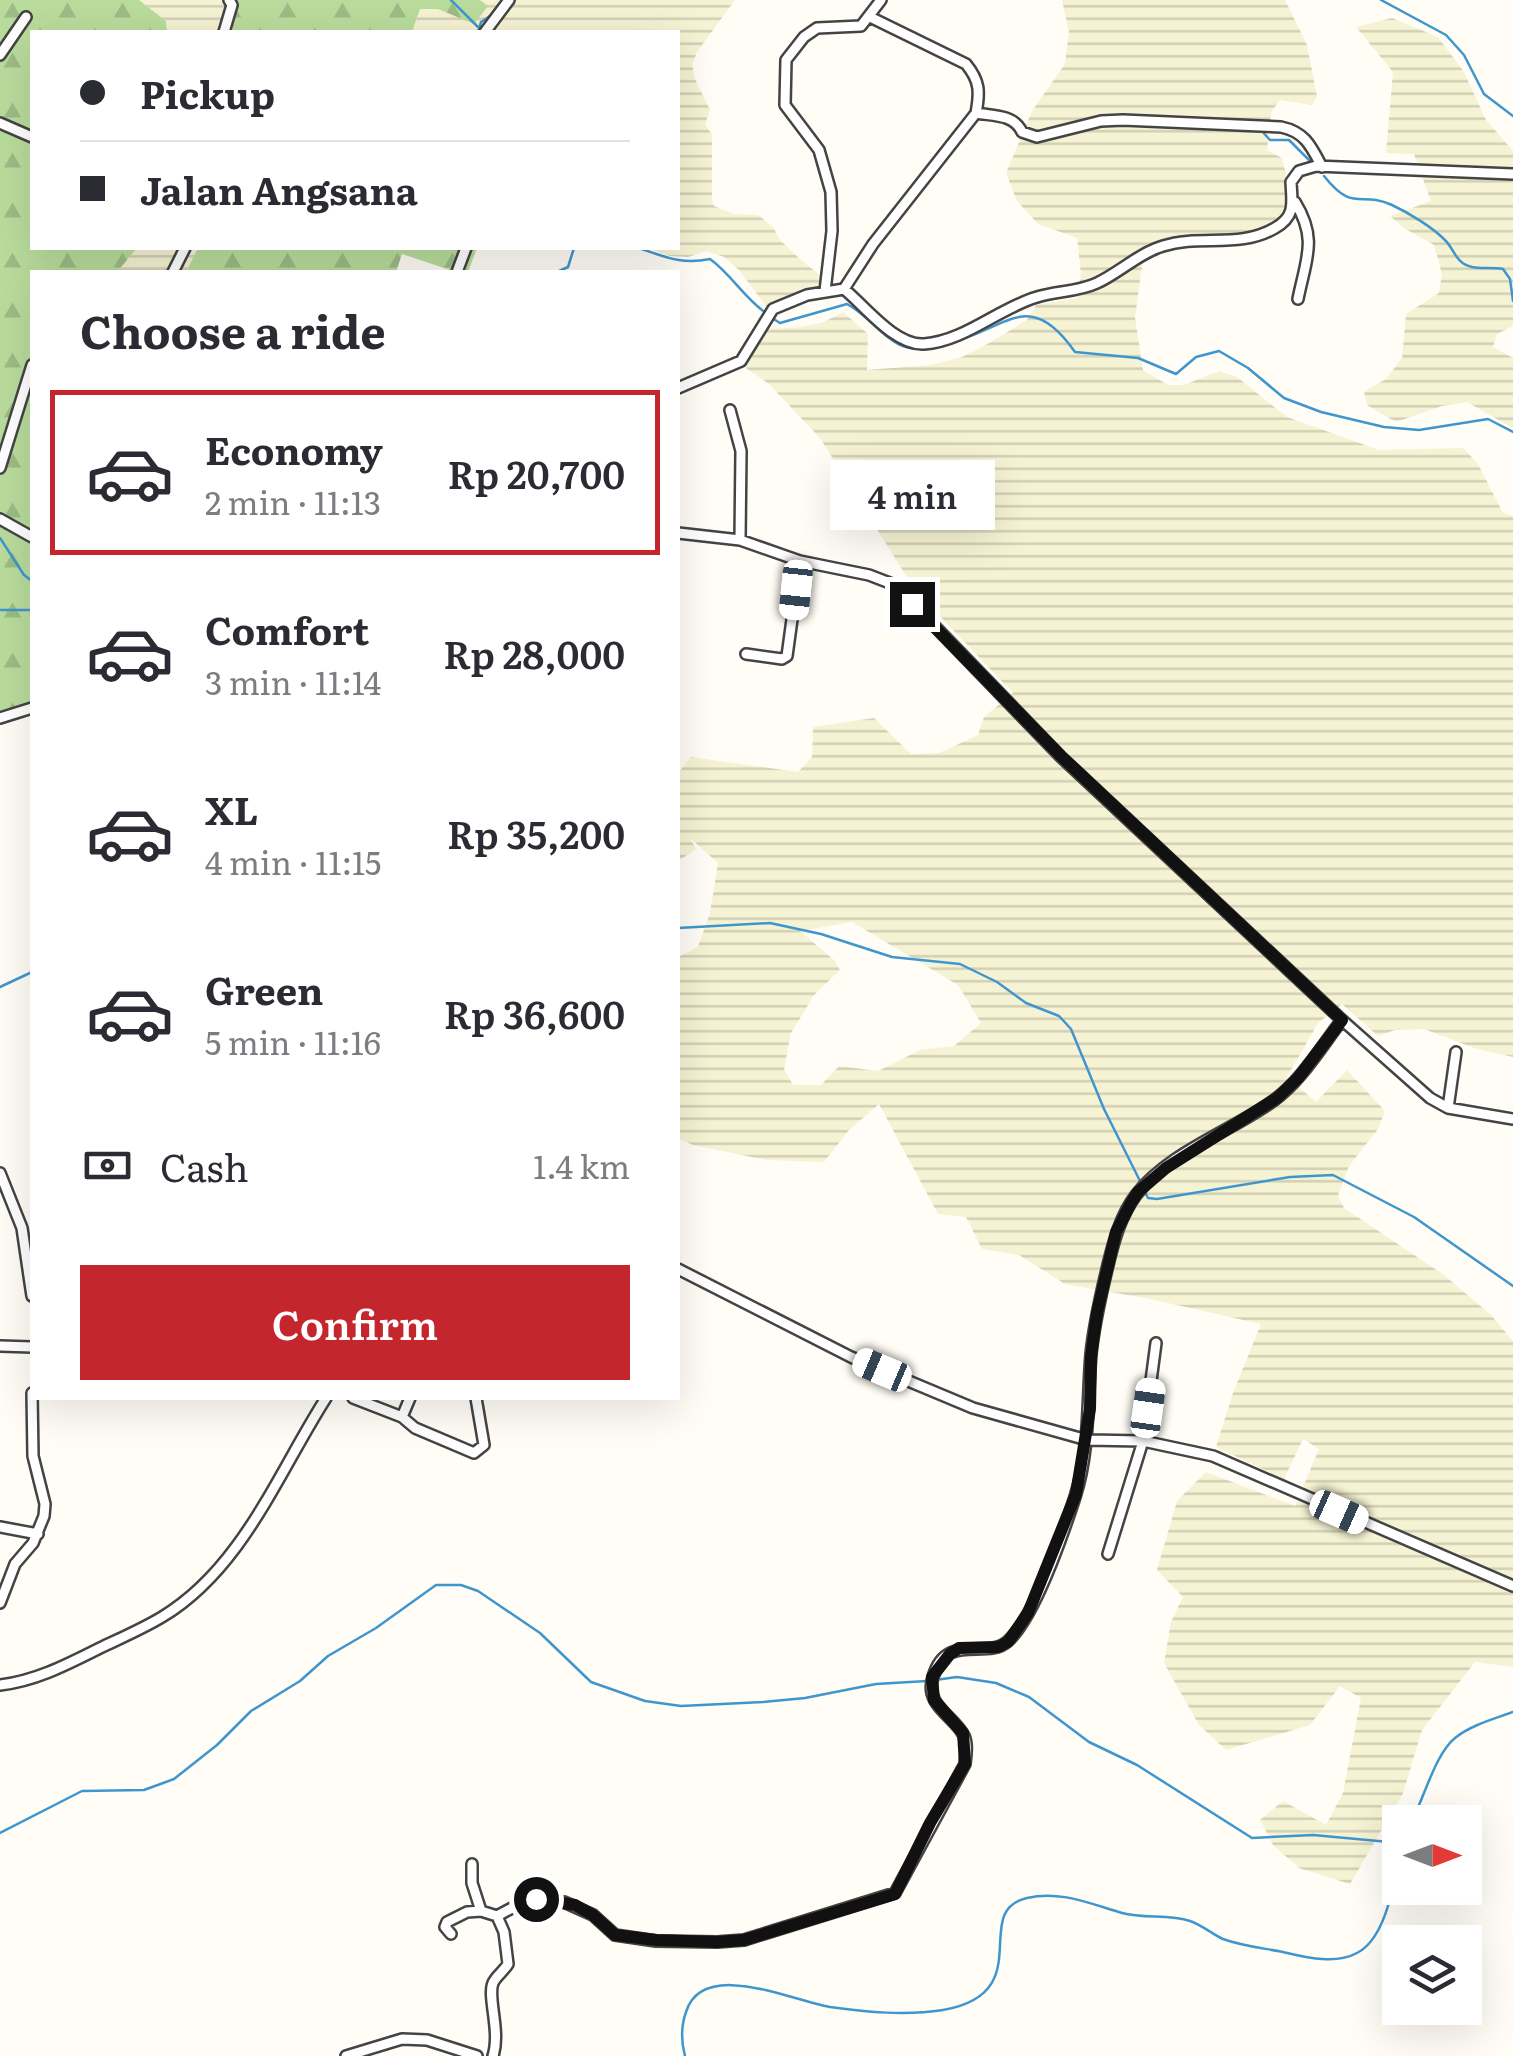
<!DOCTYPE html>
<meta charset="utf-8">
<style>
body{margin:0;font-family:Literata,serif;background:#f2f2f3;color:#2b2b33;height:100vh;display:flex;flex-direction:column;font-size:38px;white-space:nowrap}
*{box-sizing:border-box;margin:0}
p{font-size:32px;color:#7c7c81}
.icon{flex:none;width:55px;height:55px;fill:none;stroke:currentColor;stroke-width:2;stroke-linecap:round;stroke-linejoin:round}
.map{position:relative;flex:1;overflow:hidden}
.panel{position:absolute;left:30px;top:270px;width:650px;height:1130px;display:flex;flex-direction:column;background:#fff;border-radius:0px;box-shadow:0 10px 40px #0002}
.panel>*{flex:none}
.banner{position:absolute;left:30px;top:30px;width:650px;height:220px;border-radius:0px;box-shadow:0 10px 40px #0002;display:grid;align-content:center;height:220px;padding:0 50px;background:#fff}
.needle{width:65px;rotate:90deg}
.tools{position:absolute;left:1382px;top:1805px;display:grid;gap:20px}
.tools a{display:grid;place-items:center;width:100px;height:100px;border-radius:0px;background:#fff;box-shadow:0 10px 40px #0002;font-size:50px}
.end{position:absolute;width:45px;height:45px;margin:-22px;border:12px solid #111;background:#fff;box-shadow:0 0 0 5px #fff}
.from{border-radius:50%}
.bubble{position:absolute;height:70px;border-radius:0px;background:#fff;box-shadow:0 10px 40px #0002;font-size:32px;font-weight:600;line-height:70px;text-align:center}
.car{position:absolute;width:30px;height:60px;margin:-30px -15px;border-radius:12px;box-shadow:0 0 8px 2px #0007;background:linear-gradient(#fff 24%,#345 0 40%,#fff 0 76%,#345 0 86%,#fff 0)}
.banner b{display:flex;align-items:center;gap:35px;height:95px;font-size:38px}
.banner b+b{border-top:2px solid #e1e1e2}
.banner i{width:25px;height:25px;background:#2b2b33}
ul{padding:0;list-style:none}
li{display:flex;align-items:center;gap:30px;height:165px;margin:0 20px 15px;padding:0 30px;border:5px solid transparent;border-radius:0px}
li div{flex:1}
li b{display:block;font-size:38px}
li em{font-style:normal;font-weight:600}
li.on{border-color:#c4262e}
li>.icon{width:90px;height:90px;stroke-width:1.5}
h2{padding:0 50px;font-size:45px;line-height:120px}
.pay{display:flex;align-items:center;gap:25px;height:110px;padding:0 50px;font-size:38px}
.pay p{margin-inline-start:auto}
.primary-button{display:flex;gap:20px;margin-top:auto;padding:20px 50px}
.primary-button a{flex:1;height:115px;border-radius:0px;background:#c4262e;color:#fff;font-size:40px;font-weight:600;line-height:115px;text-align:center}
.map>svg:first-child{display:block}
</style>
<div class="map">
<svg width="1513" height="2056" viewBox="0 0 1513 2056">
<defs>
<pattern id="farmland-rules" width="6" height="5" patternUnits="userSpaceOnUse" patternTransform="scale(2.5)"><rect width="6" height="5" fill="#f6f3d4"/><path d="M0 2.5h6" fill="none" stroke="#d2cfb5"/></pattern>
<pattern id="forest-firs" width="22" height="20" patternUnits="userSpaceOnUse" patternTransform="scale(2.5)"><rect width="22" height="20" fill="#b9dc9c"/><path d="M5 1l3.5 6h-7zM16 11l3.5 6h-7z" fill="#9ebc85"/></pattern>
</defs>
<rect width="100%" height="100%" fill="#fffdf5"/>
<!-- farmland -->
<path fill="url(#farmland-rules)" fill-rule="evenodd" d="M139,0H237L230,32H167L166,21Z
M480,0H735L697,52L692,64L695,79L710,110L705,124L712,135V199L714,206L734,214L758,215L773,227L780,240L801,260L822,277L820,284L766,306L739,270L724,257L707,251L688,257L670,256L649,248H678V32H412L420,9L487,6Z
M1062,0H1285L1307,45L1317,96L1312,105L1280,100L1271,112L1267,150L1282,158L1286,174L1284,215L1252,234L1165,238L1145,245L1135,317L1143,370L1168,385H1184L1219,371L1237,377L1287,417L1379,450L1463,448L1478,464L1503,513L1513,516V1057L1477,1049L1424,1029L1395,1030L1378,1036L1342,1004L1318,1023L1287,1077L1316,1102L1347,1070L1385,1111L1378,1129L1349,1166L1338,1195L1344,1208L1444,1275L1491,1315L1513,1341V1667L1475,1662L1422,1730L1403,1793L1350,1884L1299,1868L1273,1845L1260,1820L1283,1801L1326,1825L1343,1793L1361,1698L1340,1686L1310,1725L1226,1750L1199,1725L1164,1663L1171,1622L1183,1597L1157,1570L1177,1501L1206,1472L1295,1506L1319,1449L1303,1439L1284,1479L1216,1447L1233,1393L1261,1324L1150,1299L1065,1284L1019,1255L982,1249L966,1217L938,1214L879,1104L849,1130L824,1162L766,1160L693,1145L678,1138V957L698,947L710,913L718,863L690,838L696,849L678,861V773L691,757L798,772L812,757L813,727L874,718L911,754L939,753L978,735L984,717L1013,693L915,590L820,438L769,384L746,368L766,329L801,327L824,322L843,312L868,334L867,370L930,365L962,357L991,342L1027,320L1036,305L1077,298L1081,274L1077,238L1038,224L1017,201L1006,173L1032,111L1065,64L1069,32ZM852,922L958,985L981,1023L954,1046L920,1050L878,1071L839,1066L821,1085H793L784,1069L791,1033L814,995L840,970L834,960L800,931Z
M1392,18L1438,37L1464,72L1486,120L1513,151V326L1497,334L1493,347L1513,358V428L1467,402L1442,406L1396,422L1367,405L1364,392L1386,379L1402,358L1406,314L1439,293L1442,274L1434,245L1404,228L1390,216L1431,201L1414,154L1386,153L1393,72L1356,27Z
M137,248H198L186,272H117Z"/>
<!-- forest -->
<path fill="url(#forest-firs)" d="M0,0H139L166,21L167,32H32V248H137L117,272H32V714L0,712Z
M237,0H480L488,6L474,24L438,9H420L412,32H230Z
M198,248H477L468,272H456L402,254L396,272H186Z"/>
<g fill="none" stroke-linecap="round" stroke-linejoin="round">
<!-- stream -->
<path stroke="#3f96cf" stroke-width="2.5" d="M451,0L478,27
M1381,0L1446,35L1464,55L1484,94L1513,116
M478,32L481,22L496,12
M1260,129L1270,140H1289L1311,162
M1324,176C1354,214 1360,190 1392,205C1409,213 1432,227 1445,240C1455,250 1455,263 1472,267C1481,269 1493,267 1503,269L1510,279L1513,301
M639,248C665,257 682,265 710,259C732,275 744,298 766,313
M557,272L568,267L574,248
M772,318L780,323L847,304C880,322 889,357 934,347
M947,344C1007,329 1029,286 1075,352L1138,358L1176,374L1196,357L1219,351L1248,368L1284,398L1321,412L1384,427L1419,430L1488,419L1513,432
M0,538L24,575L32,581
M0,610H32
M678,928L770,923L821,934L892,957L960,964L997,982L1026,1003L1059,1016L1071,1029L1104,1109L1141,1183
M0,987L32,972
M1144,1190L1148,1198L1157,1199L1290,1177L1333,1175L1414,1217L1513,1286
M935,1680L957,1677L996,1683L1029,1697L1089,1742L1137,1765L1252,1838L1313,1835L1400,1843
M1411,1822C1424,1799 1435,1754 1455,1738C1471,1725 1494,1719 1513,1712
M0,1833L82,1791L144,1790L174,1779L217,1745L251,1711L300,1681L328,1656L376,1628L436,1585H461L478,1591L540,1633L591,1682L645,1701L681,1706L763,1702L805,1698L876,1684L927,1681
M685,2056C681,2041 681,2026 686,2012C703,1958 793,2001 830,2007C867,2012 905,2016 943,2010C1040,1993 969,1911 1027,1898C1060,1890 1091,1904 1122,1913C1144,1919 1169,1914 1190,1921C1202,1925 1212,1934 1223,1939C1242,1946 1263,1948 1283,1952C1305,1957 1335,1965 1357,1953C1387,1938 1397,1875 1399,1844"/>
<!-- street casing -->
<g stroke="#444" stroke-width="14">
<path id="street" d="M224,32L232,5L229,0
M485,32L509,0
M0,55L26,17
M976,113C993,116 1014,114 1022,132L1037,137L1101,121L1123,120L1281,127C1305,132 1311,146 1322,167
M0,123L32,137
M1295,202C1318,239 1306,259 1298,299
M173,272L185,248
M457,272L466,248
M844,289L873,244L976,113C980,92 980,81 966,64L870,17
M825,291L832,231L831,192L819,150L785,105L786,60L804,37L817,28L861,26L881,0
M678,388L741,361L773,309L807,295L844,289C865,306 895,346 924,344C965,341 999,308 1037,297C1056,291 1078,292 1097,283C1119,273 1139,253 1163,246C1201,234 1239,249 1275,228C1296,216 1292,203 1291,182L1299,171L1316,166L1513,174
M730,410L741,451L740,540
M0,468L32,365
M0,519L32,537
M678,533L740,540L800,561L869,575L895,585L1061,757L1342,1020L1430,1098L1448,1108L1513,1119
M746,654L782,659L787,656L800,561
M0,718L32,708
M1448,1108L1456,1052
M0,1173L22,1228L29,1276
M678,1269L851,1357L973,1408L1087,1440L1143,1441L1213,1456L1513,1586
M32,1276H29L32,1296
M0,1346L32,1347
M353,1398L402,1417
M410,1398L402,1417L415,1428L474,1453L484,1445L476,1398
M0,1527L38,1534
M1108,1554L1143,1441L1156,1343
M0,1603L15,1564L33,1543L44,1516L45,1504L33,1456L32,1393
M0,1685C36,1681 68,1664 100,1648C121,1638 142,1629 162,1617C242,1569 278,1473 326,1398
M472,1864V1883L481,1911L497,1916L523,1902L536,1899L564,1902L593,1915L615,1935L656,1941L717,1942L744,1940L895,1893L965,1764C966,1754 968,1742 963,1734C952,1715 924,1704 933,1677C946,1631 987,1661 1008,1641C1036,1615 1063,1534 1075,1497C1090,1450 1087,1402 1091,1354C1094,1324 1101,1294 1108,1265C1114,1240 1121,1215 1136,1195C1169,1152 1230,1132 1273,1101C1301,1081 1321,1047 1342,1020
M451,1934L445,1927L447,1922L467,1912L481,1911
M346,2056L402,2039L427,2040L477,2056
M493,2056C501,2031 487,1997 493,1983C496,1976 504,1971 508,1964L504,1932L497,1916"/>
</g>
<!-- street -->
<use href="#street" stroke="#fff" stroke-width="9"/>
</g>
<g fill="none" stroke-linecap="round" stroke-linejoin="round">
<!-- route -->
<path stroke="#111" stroke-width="12" d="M536,1899L575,1905L593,1915L615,1935L656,1940L717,1942L744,1940L895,1894L930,1823L965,1764L963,1733L934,1700L932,1677L950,1654L959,1648L998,1647L1008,1642L1028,1613L1076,1494L1090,1409L1091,1357L1097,1313L1116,1232L1131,1203L1138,1192L1166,1168L1277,1098L1298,1078L1342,1020L1061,756L912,604"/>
</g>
</svg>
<div class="tools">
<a><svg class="needle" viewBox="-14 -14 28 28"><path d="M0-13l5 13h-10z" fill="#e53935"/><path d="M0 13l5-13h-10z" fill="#7c7c81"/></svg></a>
<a><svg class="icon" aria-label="layers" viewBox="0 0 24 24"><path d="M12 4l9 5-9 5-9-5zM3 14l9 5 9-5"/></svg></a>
</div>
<i class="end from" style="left:536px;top:1899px"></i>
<i class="end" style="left:912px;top:604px"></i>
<div class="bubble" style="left:830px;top:460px;width:165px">4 min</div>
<i class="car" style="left:796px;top:590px;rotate:186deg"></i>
<i class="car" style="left:882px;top:1370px;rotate:293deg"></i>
<i class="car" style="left:1148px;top:1408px;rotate:8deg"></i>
<i class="car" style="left:1339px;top:1512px;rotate:114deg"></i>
<div class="banner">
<b><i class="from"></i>Pickup</b>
<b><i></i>Jalan Angsana</b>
</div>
<section class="panel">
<h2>Choose a ride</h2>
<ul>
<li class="on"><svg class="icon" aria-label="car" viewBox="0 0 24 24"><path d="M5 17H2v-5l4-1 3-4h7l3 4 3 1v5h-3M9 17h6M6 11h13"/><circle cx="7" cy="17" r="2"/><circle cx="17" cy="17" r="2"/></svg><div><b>Economy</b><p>2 min · 11:13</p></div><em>Rp 20,700</em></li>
<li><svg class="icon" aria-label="car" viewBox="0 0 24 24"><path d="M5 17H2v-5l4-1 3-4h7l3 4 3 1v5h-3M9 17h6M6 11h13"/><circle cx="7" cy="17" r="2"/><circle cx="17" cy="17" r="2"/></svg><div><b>Comfort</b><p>3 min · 11:14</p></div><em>Rp 28,000</em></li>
<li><svg class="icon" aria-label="car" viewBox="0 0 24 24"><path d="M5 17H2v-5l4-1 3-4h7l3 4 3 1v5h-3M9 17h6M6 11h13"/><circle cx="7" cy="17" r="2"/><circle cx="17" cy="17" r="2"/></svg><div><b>XL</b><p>4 min · 11:15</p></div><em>Rp 35,200</em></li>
<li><svg class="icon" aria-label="car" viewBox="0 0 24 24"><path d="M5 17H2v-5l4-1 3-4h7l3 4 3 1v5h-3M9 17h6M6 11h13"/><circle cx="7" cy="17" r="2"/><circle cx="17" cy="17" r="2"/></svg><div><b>Green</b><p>5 min · 11:16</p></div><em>Rp 36,600</em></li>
</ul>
<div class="pay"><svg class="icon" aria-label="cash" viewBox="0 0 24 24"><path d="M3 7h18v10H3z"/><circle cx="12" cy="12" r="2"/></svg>Cash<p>1.4 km</p></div>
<div class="primary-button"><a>Confirm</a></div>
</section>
</div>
